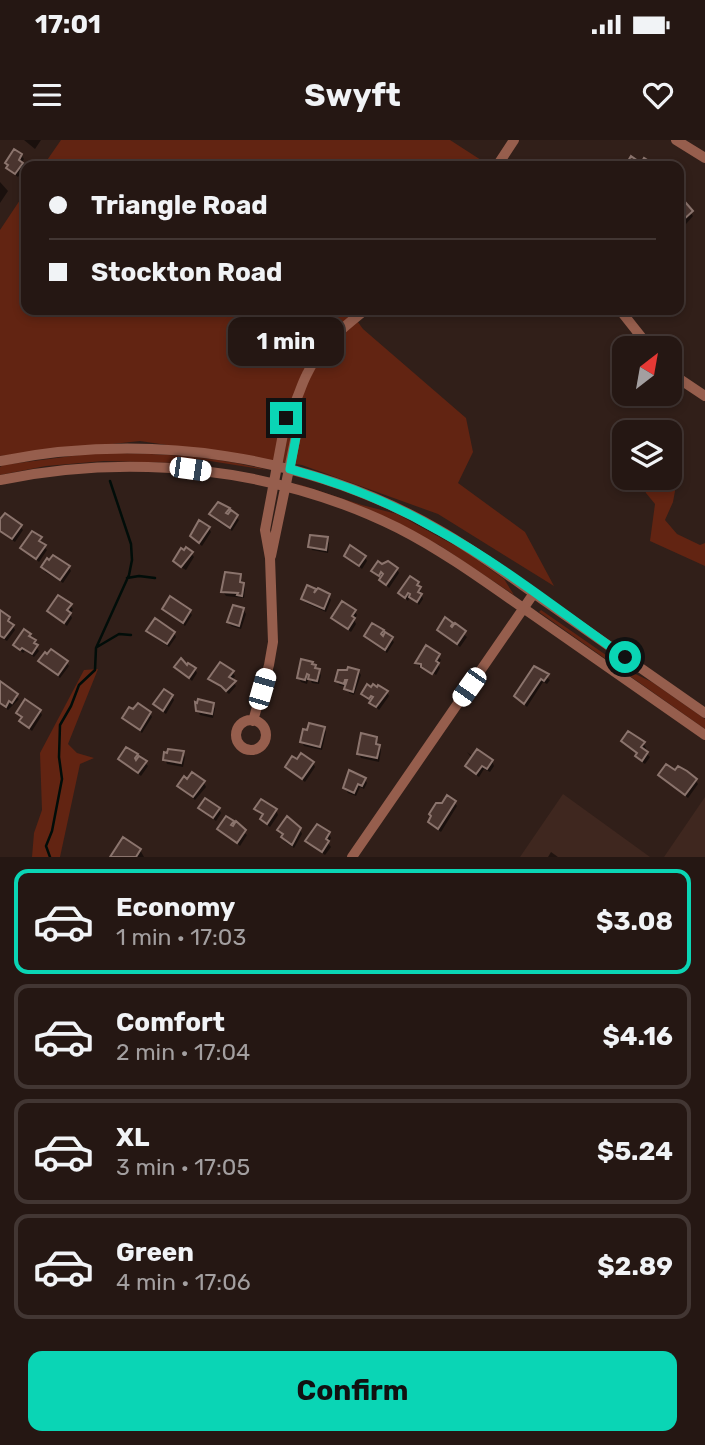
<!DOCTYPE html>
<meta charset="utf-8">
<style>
body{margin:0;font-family:Rubik,sans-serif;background:#312421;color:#f1f3f6;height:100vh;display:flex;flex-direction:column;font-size:26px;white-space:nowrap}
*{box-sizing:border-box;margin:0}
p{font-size:23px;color:#a39fa0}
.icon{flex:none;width:38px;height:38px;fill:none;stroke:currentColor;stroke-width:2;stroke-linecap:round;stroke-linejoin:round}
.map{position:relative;height:717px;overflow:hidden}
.side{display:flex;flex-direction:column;background:#251713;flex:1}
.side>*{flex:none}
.guide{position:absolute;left:21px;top:21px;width:663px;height:154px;border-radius:14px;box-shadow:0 4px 10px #0003,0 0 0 2px #423633;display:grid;align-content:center;height:154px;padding:0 28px;background:#251713}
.needle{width:46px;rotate:31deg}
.buttons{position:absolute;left:612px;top:196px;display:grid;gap:14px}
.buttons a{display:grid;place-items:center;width:70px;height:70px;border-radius:14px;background:#251713;box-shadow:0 4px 10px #0003,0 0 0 2px #423633;font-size:35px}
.end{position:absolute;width:32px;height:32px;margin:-16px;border:9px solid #0ad5b5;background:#111;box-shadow:0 0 0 4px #111}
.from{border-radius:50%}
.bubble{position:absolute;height:49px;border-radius:14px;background:#251713;box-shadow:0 4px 10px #0003,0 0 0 2px #423633;font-size:23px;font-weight:700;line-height:49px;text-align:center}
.car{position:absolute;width:21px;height:42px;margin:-21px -10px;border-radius:9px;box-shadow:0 0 5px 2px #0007;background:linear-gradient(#fff 24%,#345 0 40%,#fff 0 76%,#345 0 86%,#fff 0)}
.guide b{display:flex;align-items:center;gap:24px;height:66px;font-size:26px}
.guide b+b{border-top:2px solid #423633}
.guide i{width:18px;height:18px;background:#f1f3f6}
ul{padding:12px 0 0;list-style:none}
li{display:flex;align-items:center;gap:21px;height:105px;margin:0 14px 10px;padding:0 14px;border:4px solid #423633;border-radius:14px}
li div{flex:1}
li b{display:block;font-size:26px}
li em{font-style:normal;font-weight:700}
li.on{border-color:#0ad5b5}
li>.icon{width:63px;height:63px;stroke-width:1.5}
.cta{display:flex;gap:14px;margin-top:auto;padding:14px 28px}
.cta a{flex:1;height:80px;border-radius:14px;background:#0ad5b5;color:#111;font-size:28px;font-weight:700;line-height:80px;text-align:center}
.status{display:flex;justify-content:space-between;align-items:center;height:49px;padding:0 35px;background:#251713;direction:ltr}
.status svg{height:19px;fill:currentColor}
header{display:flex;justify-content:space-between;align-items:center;height:91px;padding:0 28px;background:#251713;font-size:32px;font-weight:700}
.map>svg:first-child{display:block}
</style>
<div class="status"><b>17:01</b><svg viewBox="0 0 49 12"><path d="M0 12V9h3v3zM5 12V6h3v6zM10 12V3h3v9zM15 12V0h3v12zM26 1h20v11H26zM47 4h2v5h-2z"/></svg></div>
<header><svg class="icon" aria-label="menu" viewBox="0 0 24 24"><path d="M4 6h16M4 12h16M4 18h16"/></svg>Swyft<svg class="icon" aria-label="heart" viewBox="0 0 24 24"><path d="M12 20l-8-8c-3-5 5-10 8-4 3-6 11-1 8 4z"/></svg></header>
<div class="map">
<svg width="705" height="717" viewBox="0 0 705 717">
<rect width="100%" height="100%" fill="#311f19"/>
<!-- built -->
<path fill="#3f271f" d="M563,654L650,717H520Z
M705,657V717H664Z"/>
<!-- green -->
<path fill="#622412" d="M61,0H450L481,20L477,26H43Z
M26,51V170H349L363,189L466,278L473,312L458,343L525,392L554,446L438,374L302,325L140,301L0,316V90Z
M95,313C153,313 210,315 267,330L197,319L178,323L104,321L46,326L0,335V327L3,325Z
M655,338L677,340L673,362L665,380L677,394L700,405L705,403V426L650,401L655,364L646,353L643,344Z
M295,343L362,365L397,374L463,410L504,439L514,455L439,405Z
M541,470L629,531L652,542L705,579V589L539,472Z
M98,529L68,604L77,613L94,618L80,624L60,717H32L34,693L42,670L40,613L84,530Z"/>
<!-- shadow -->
<path fill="#0007" d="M24,0H41L35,9Z
M21,15L24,19L21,23L24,28L18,37L11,32L7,23Z
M0,42L8,51L0,63Z
M679,58L693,76L686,84L679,77Z
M228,369L239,380L232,391L214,379L212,375Z
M0,382L20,386L23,390L15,402L0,392Z
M209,388L211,392L202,406L194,400L192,396Z
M40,399L42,405L47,410L39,422L22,408Z
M327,399L329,403L328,413L312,410L310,406Z
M191,413L194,417L186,430L177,425L175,421Z
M346,416L365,417L367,421L362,429Z
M43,427H69L71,431L63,443L45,432Z
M397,429L399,433L389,448L373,431Z
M240,436L245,448L244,458L226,456L223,452Z
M418,443L423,459L419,465L410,457L408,461L400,453Z
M314,450L316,453L329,456L331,460L326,472L306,463L303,459Z
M70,465L73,469L70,474L72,478L67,486L49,471Z
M164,469L189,471L192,475L185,486L166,473Z
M243,469L246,474L241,489L231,486L228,482Z
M354,471L357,475L354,480L356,484L351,492L333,478Z
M0,474L9,478L15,490L7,501L0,497Z
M452,484L467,497L460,507L439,490Z
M148,491L174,493L176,497L169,507L151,495Z
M383,491L394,502L387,513L368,500L366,496Z
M29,495L39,511L34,517L25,511L23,513L15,505Z
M438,516L441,520L438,524L440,528L436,535L421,525L420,527L417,523Z
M40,521L66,522L69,526L60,538Z
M313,526L321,535L319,544L312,543L309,537L307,544L301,542L299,538Z
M176,527L195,529L197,533L192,541Z
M535,528L550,540L547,544L543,542L527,567L516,556Z
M358,531L361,535L354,555L349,553L347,547L339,545L337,541Z
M232,532L235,536L232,541L236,546L229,554L210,539Z
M0,544L19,559L8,570L0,564Z
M387,552L389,556L379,570L363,554Z
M172,556L174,560L166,574L157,568L155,564Z
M213,565L215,569L213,578L200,575L197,570Z
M40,571L42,575L32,591L24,585L21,581L23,579L18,573Z
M150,573L152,577L142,593L124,578Z
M324,588L326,592L322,610L304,606L302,602L308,592Z
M376,598L381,611L379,622L361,618L359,614Z
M623,601L643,603L646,608L644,611L650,617L645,624L639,620L638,615Z
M467,612L474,617L492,621L494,626L490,632L484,629L479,637L470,631L467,626L473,619Z
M182,613L185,617L183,627L167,624L165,619Z
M137,615L148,626L141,636L120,619Z
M313,623L315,627L305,642L287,627Z
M660,635L695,640L698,644L688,658Z
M365,639L367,643L364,649L360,647L356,656L348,653L345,648Z
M204,643L206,647L195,660L179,646Z
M454,662L457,666L441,692L432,686L430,682Z
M200,668L219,669L221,673L216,681Z
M256,669L276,670L278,675L270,687L264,683L262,679L263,676Z
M232,682L247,695L240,706L219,689Z
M300,689L302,694L294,708L285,702L279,690Z
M329,694L331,698L328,703L331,707L325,715L307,701Z
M140,710L144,717H112Z
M551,712L558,717H548Z"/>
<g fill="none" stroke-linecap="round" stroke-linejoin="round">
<!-- stream -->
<path stroke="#010d09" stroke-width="2.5" d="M127,438L139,436L155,438
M97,507L119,494L131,495
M50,717L46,706L52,691L62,639L59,617L60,585L71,566L79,545L95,530L96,508L129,435L132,420L131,404L110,341"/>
</g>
<!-- building -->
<path fill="#4a352f" stroke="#8b746d" stroke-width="2" d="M14,9L22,14L19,20L23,23L15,34L6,28L8,25L5,23Z
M631,16L641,23L644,18L652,23L650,26H625Z
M679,55L693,71L682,81L679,77Z
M218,362L230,368L226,373L228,374L231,370L238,375L230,388L209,374Z
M5,373L22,385L12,399L0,391V379Z
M199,380L210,387L199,403L190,396Z
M32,391L42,397L39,401L46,405L36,419L20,408Z
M310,395L328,397L326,410L308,407Z
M350,405L366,416L359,426L344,416Z
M186,407L193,412L181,427L173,421L181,408L184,410Z
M53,415L70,426L60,440L41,427L47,418L49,420Z
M378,421L382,424L388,421L398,428L386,445L379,440L383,434L381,432L379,436L371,431Z
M225,432L241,434L240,442L244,443L242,456L237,455L238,453L221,452Z
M410,436L419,442L417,445L421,447L418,452L422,454L417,462L409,457L410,454L408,453L405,458L398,453Z
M307,445L316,449L314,453L318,448L330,454L324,469L301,459Z
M58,455L72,464L67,470L71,473L64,483L47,471Z
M170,456L191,470L183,483L162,469Z
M342,461L356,470L352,476L355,478L348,489L331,478Z
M233,465L244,468L239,486L227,482Z
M0,470L10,477L8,481L14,485L4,498L0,496Z
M445,477L453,483L451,486L452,487L455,483L466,491L457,504L437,490Z
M155,478L175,492L167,504L146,491Z
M372,483L384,490L381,494L383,496L385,492L393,497L385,510L364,496Z
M24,489L31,494L29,496L36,500L34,503L38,505L32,514L22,508L20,510L13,505Z
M426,505L440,514L436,521L439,523L432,534L421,527V524L415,523Z
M51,509L68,521L58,535L38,521L45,512L47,514Z
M181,518L187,525L188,523L196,528L189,538L174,527Z
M301,519L313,522L312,524L316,525L315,528L320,529L317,541L308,539L309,535L307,534L305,540L297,538Z
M220,522L234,531L229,537L236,541L226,551L221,546L208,539Z
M534,526L549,534L544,541L541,539L524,564L514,556Z
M348,527L359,530L353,552L344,549L347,540H345L344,544L335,541L338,530H347Z
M0,541L18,554L12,563L9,561L6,567L0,563Z
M367,544L371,547L373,544L377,547L378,545L388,551L376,567L369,563L373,557L371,556L369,559L361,554Z
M164,549L173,555L163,571L153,564Z
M25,559L41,570L29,588L19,581L22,577L16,573Z
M198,559L214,563L212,574L196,571L195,562L197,563Z
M138,563L151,572L140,590L122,578L129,567L133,569Z
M309,583L325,587L320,607L300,602L303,589L307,590Z
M628,591L645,602L641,607L648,612L642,621L635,616L637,613L621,601Z
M361,593L377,597L376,604L380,605L377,618L357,614Z
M126,607L138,614L135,618L136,620L139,616L147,621L138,633L118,619Z
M168,609L184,611L181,623L163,620L164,612L167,613Z
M477,609L493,620L487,629L482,626L476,634L465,626Z
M301,613L314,622L302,639L285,627L292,616L297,619Z
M666,624L675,630L678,626L687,631L697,639L685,655L658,635Z
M349,630L366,638L362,646L358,644L354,653L343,648Z
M192,632L205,641L193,657L177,646L184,636L187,639Z
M447,655L456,661L438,689L428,682L431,676L429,674L436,663H442Z
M205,658L220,668L213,678L198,668Z
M261,659L277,669L267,684L260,679L263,674L254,669Z
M226,676L234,681L231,685L233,686L236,681L246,690L237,703L217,689Z
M287,676L301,688L292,705L281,697L283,694L277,690Z
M317,684L330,692L326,699L329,701L322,712L305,701Z
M123,697L141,709L136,717H110Z"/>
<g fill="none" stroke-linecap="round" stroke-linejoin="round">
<!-- minor -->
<path stroke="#965e4d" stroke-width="10" d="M676,0L705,18
M497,26L514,0
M620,170L650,208
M670,230L678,238L705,256
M0,321C149,292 307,314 439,390C478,412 513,439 549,464C601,500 653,537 705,573
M0,340C133,313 275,327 398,388C447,413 491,446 536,477C592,516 649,556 705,595
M271,416L299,281L293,270
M236 595a15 15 0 1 1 30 0a15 15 0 1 1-30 0Z
M253,581L269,525L273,502L270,418L265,390L286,278C297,265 299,249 307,234C320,206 341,189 365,170
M352,717L534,453"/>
</g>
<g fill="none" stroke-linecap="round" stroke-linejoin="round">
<!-- route -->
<path stroke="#0ad5b5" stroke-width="9" d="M286,278L293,270L299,281L290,329C341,343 392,363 438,390C504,426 563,474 625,517"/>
</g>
</svg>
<div class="buttons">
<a><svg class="needle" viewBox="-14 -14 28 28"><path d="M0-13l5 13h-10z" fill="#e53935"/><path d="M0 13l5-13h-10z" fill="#a39fa0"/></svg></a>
<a><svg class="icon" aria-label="layers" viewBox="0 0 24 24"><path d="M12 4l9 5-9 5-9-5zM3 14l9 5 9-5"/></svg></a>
</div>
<i class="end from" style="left:625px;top:517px"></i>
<i class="end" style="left:286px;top:278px"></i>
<div class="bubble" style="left:228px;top:177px;width:116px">1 min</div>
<i class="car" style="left:190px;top:329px;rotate:98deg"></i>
<i class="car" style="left:469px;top:547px;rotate:215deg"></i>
<i class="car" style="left:262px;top:549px;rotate:16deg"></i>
<div class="guide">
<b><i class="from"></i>Triangle Road</b>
<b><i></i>Stockton Road</b>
</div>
</div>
<section class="side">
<ul>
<li class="on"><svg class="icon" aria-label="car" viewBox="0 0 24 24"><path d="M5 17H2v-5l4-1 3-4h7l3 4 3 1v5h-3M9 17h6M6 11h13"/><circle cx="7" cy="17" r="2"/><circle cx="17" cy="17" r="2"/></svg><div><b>Economy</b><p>1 min · 17:03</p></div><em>$3.08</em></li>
<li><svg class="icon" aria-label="car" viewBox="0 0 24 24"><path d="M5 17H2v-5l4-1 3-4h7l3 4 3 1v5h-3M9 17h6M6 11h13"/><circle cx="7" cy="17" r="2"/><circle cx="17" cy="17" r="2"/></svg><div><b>Comfort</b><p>2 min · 17:04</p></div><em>$4.16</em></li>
<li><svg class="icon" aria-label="car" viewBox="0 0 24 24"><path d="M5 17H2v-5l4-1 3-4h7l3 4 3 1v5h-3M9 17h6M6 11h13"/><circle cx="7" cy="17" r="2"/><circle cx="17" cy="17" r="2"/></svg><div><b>XL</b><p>3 min · 17:05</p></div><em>$5.24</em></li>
<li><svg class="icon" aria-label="car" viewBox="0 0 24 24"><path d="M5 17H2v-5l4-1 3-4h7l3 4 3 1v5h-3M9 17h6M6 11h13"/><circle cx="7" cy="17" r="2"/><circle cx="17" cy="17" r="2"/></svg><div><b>Green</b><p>4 min · 17:06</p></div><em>$2.89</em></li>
</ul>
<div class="cta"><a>Confirm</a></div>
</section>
